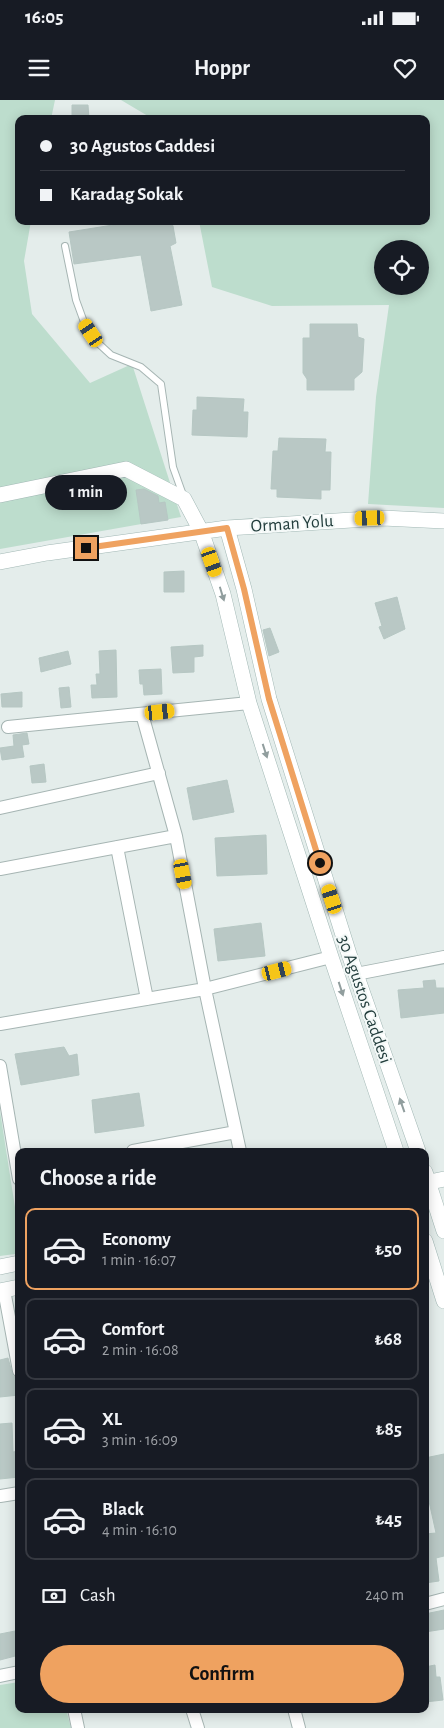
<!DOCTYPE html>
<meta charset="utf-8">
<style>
body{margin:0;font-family:"Alegreya Sans",sans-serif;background:#242831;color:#f1f3f6;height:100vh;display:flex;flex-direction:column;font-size:19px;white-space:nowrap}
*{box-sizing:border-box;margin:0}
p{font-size:16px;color:#9ea1a6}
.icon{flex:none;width:28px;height:28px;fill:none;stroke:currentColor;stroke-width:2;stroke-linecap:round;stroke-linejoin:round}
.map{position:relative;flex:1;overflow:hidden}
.details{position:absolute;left:15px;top:1048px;width:414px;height:565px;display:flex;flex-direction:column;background:#171b24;border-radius:10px;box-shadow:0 2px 12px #0003}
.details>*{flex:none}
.top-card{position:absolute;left:15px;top:15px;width:415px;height:110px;border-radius:10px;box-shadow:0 2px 12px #0003;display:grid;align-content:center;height:110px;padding:0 25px;background:#171b24}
.tools{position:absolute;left:374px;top:140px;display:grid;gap:10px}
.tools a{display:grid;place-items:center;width:55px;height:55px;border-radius:50%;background:#171b24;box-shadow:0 2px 12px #0003;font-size:25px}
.end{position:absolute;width:22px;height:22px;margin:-11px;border:6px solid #efa260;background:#111;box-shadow:0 0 0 2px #111}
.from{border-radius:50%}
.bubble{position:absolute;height:35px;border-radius:18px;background:#171b24;box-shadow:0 2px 12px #0003;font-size:16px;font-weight:700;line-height:35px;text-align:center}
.car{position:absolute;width:15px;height:30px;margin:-15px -8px;border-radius:6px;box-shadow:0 0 4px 1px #0007;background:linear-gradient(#f5c518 24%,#345 0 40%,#f5c518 0 76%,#345 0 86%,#f5c518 0)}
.top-card b{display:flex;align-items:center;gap:18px;height:48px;font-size:19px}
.top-card b+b{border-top:1px solid #363941}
.top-card i{width:12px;height:12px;background:#f1f3f6}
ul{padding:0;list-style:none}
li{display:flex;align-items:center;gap:15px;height:82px;margin:0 10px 8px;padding:0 15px;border:2px solid #363941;border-radius:10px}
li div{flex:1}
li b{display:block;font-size:19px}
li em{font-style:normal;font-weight:700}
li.selected{border-color:#efa260}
li>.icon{width:45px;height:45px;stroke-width:1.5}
h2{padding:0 25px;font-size:22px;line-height:60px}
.pay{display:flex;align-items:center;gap:12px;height:55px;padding:0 25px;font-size:19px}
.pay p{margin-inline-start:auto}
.primary-button{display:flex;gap:10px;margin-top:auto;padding:10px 25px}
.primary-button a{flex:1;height:58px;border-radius:30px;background:#efa260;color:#111;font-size:20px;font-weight:700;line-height:58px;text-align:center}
.status{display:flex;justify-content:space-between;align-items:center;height:35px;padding:0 25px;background:#171b24;direction:ltr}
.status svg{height:14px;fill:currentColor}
header{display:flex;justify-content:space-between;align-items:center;height:65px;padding:0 25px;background:#171b24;font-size:22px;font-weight:700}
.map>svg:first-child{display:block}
</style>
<div class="status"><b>16:05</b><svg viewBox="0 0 49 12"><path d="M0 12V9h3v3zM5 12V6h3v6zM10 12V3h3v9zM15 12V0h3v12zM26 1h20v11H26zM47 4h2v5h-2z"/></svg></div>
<header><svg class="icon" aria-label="menu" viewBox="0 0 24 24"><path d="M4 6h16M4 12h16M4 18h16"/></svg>Hoppr<svg class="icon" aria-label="heart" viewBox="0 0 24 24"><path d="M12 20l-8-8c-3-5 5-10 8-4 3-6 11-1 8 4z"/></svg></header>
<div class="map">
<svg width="444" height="1628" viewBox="0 0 444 1628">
<rect width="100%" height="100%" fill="#e4edeb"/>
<!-- green -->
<path fill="#bdddcd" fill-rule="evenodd" d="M0,0H55L51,19H19V121H31L24,161L32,214L90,283L132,264L181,417L0,449Z
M121,0H444V408L368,404L376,297L389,205L272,206L212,187L199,121H426V19H153ZM382,149H420V186H382Z
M0,1011L19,1133V1150L15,1154L0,1156Z
M19,1582V1609H66L71,1628H0V1585Z"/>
<!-- building -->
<path fill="#b9c8c5" stroke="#b6c7c3" d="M72,5H88L89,19H72Z
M138,121H170L173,126L176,143L170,146L182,205L151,211L141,155L74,164L69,132Z
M310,224H357L358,237L364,239L362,272L354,279V290H307V279L303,273V238H310Z
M197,297L244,299L243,312H248L247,337L192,335L193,310H197Z
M279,338L326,339L325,352H331L330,390H321V399L277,397V389H271L273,351H278Z
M144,389L158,396L159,403L165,402L168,420L141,424L136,390Z
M184,471V492H164V472Z
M397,497L405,529L384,539L379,527L382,526L375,503Z
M270,528L279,552L269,556L263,530Z
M203,545V556L194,557V572L173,573L171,547Z
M116,550L117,597L92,598L91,585H97L96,574H100L99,551Z
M68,551L71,564L41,572L39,558Z
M161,569L162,594L144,595L143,584H140L139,570Z
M69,587L71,607L61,608L59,588Z
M22,592V607H2L1,594Z
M27,633L29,644L22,645L24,657L2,660L0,648L14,646L13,635Z
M44,664L46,682L32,683L30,666Z
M227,680L234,712L193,720L187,688Z
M266,735L267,774L217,776L215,738Z
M261,823L265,856L218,861L214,829Z
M435,880L436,888H444V913L401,918L398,890L424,888L423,881Z
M64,947L69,956L77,954L79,975L21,985L15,954Z
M139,993L144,1026L95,1033L92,1000Z
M8,1258L13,1276L19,1279V1295L0,1297V1260Z
M12,1323L13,1352L19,1351V1377L0,1379V1324Z
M444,1354V1456L436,1458L439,1481L425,1483V1434L436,1433L425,1383V1358Z
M444,1510V1529L425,1532V1514Z
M15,1531L19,1545V1555L0,1560V1534Z
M435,1565L436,1577H440L443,1600L425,1602V1567Z"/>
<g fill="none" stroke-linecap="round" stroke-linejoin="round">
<!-- lane casing -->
<g stroke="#a6b5b3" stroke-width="8">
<path id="lane" d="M65,146L76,200L84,222L98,243L111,255L141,267L161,284L173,367L183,395"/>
</g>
<!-- street casing -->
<g stroke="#a6b5b3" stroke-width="14">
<path id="street" d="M142,614L176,736L205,889L240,1051
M8,627L249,603
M0,708L159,673
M117,747L147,899
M0,769L176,736
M356,874L444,857
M0,924L205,889L331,857
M0,966L19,1079
M133,1051L236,1032
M4,1190L19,1271
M0,1396L19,1393
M425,1504L444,1499
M0,1576L19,1572
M74,1609L78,1628
M192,1609L198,1628
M294,1609L299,1628"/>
</g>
<!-- secondary casing -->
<g stroke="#a2b8b5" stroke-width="16">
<path id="secondary" d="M0,395L126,369L184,399L201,431L223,494L249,603L331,857L396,1051
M227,428L244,489L269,599L349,854L418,1051
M0,462L47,453L227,428L383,418L444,421
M425,1072L444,1131
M425,1083L444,1079
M425,1141L444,1201
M0,1167L19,1163
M0,1191L19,1187"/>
</g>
<!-- lane -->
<use href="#lane" stroke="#fff" stroke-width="6"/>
<!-- street -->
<use href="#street" stroke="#fff" stroke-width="12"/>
<!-- secondary -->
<use href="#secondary" stroke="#fff" stroke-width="15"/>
</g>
<!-- one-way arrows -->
<defs><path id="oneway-solid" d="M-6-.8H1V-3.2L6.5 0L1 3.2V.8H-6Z" transform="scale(1.25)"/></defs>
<g fill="#919e9e">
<use href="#oneway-solid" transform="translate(222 494) rotate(73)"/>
<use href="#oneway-solid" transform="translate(265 651) rotate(72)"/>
<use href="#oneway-solid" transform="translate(341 889) rotate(72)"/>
<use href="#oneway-solid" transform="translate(402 1005) rotate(-109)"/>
</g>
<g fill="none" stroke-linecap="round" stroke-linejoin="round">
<!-- route -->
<path stroke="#efa260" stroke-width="6" d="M86,448L227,428L244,489L269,599L320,763"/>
</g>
<g text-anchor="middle" stroke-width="4" stroke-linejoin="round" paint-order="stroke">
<!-- street labels -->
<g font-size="18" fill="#233e3d" stroke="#f4f9f8">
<text transform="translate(292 423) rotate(-4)" y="6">Orman Yolu</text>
<text transform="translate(365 899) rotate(71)" y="6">30 Agustos Caddesi</text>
</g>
</g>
</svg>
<div class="tools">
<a><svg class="icon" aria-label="locate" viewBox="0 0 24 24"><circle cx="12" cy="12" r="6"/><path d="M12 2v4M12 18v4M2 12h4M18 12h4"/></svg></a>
</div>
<i class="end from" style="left:320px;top:763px"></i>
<i class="end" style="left:86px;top:448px"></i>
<div class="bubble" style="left:45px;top:375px;width:82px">1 min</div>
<i class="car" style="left:91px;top:233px;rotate:326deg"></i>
<i class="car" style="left:370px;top:418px;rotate:268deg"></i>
<i class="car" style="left:212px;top:462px;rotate:161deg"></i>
<i class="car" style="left:160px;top:612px;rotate:84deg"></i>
<i class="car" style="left:183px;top:774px;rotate:169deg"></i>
<i class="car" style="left:332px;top:799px;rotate:342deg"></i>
<i class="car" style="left:277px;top:871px;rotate:76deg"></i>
<div class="top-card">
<b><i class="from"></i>30 Agustos Caddesi</b>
<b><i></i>Karadag Sokak</b>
</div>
<section class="details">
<h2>Choose a ride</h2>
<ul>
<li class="selected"><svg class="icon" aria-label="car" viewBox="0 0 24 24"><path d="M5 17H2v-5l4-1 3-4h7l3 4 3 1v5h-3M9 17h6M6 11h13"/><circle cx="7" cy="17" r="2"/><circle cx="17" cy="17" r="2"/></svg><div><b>Economy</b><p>1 min · 16:07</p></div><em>₺50</em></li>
<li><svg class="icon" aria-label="car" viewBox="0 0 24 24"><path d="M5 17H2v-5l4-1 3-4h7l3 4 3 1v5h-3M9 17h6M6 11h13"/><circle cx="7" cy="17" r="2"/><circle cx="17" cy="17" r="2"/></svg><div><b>Comfort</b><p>2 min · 16:08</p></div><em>₺68</em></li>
<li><svg class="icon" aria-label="car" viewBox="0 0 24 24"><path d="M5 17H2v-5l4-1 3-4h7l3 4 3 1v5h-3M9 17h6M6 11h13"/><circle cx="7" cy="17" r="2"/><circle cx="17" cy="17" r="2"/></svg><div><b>XL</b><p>3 min · 16:09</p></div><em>₺85</em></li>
<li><svg class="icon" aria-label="car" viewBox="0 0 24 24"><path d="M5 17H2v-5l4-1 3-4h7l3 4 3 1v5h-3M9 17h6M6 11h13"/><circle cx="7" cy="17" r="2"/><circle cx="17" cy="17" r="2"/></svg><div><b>Black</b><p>4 min · 16:10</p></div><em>₺45</em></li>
</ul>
<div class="pay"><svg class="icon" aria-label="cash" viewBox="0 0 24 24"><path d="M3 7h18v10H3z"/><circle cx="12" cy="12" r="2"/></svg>Cash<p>240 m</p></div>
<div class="primary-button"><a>Confirm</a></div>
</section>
</div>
